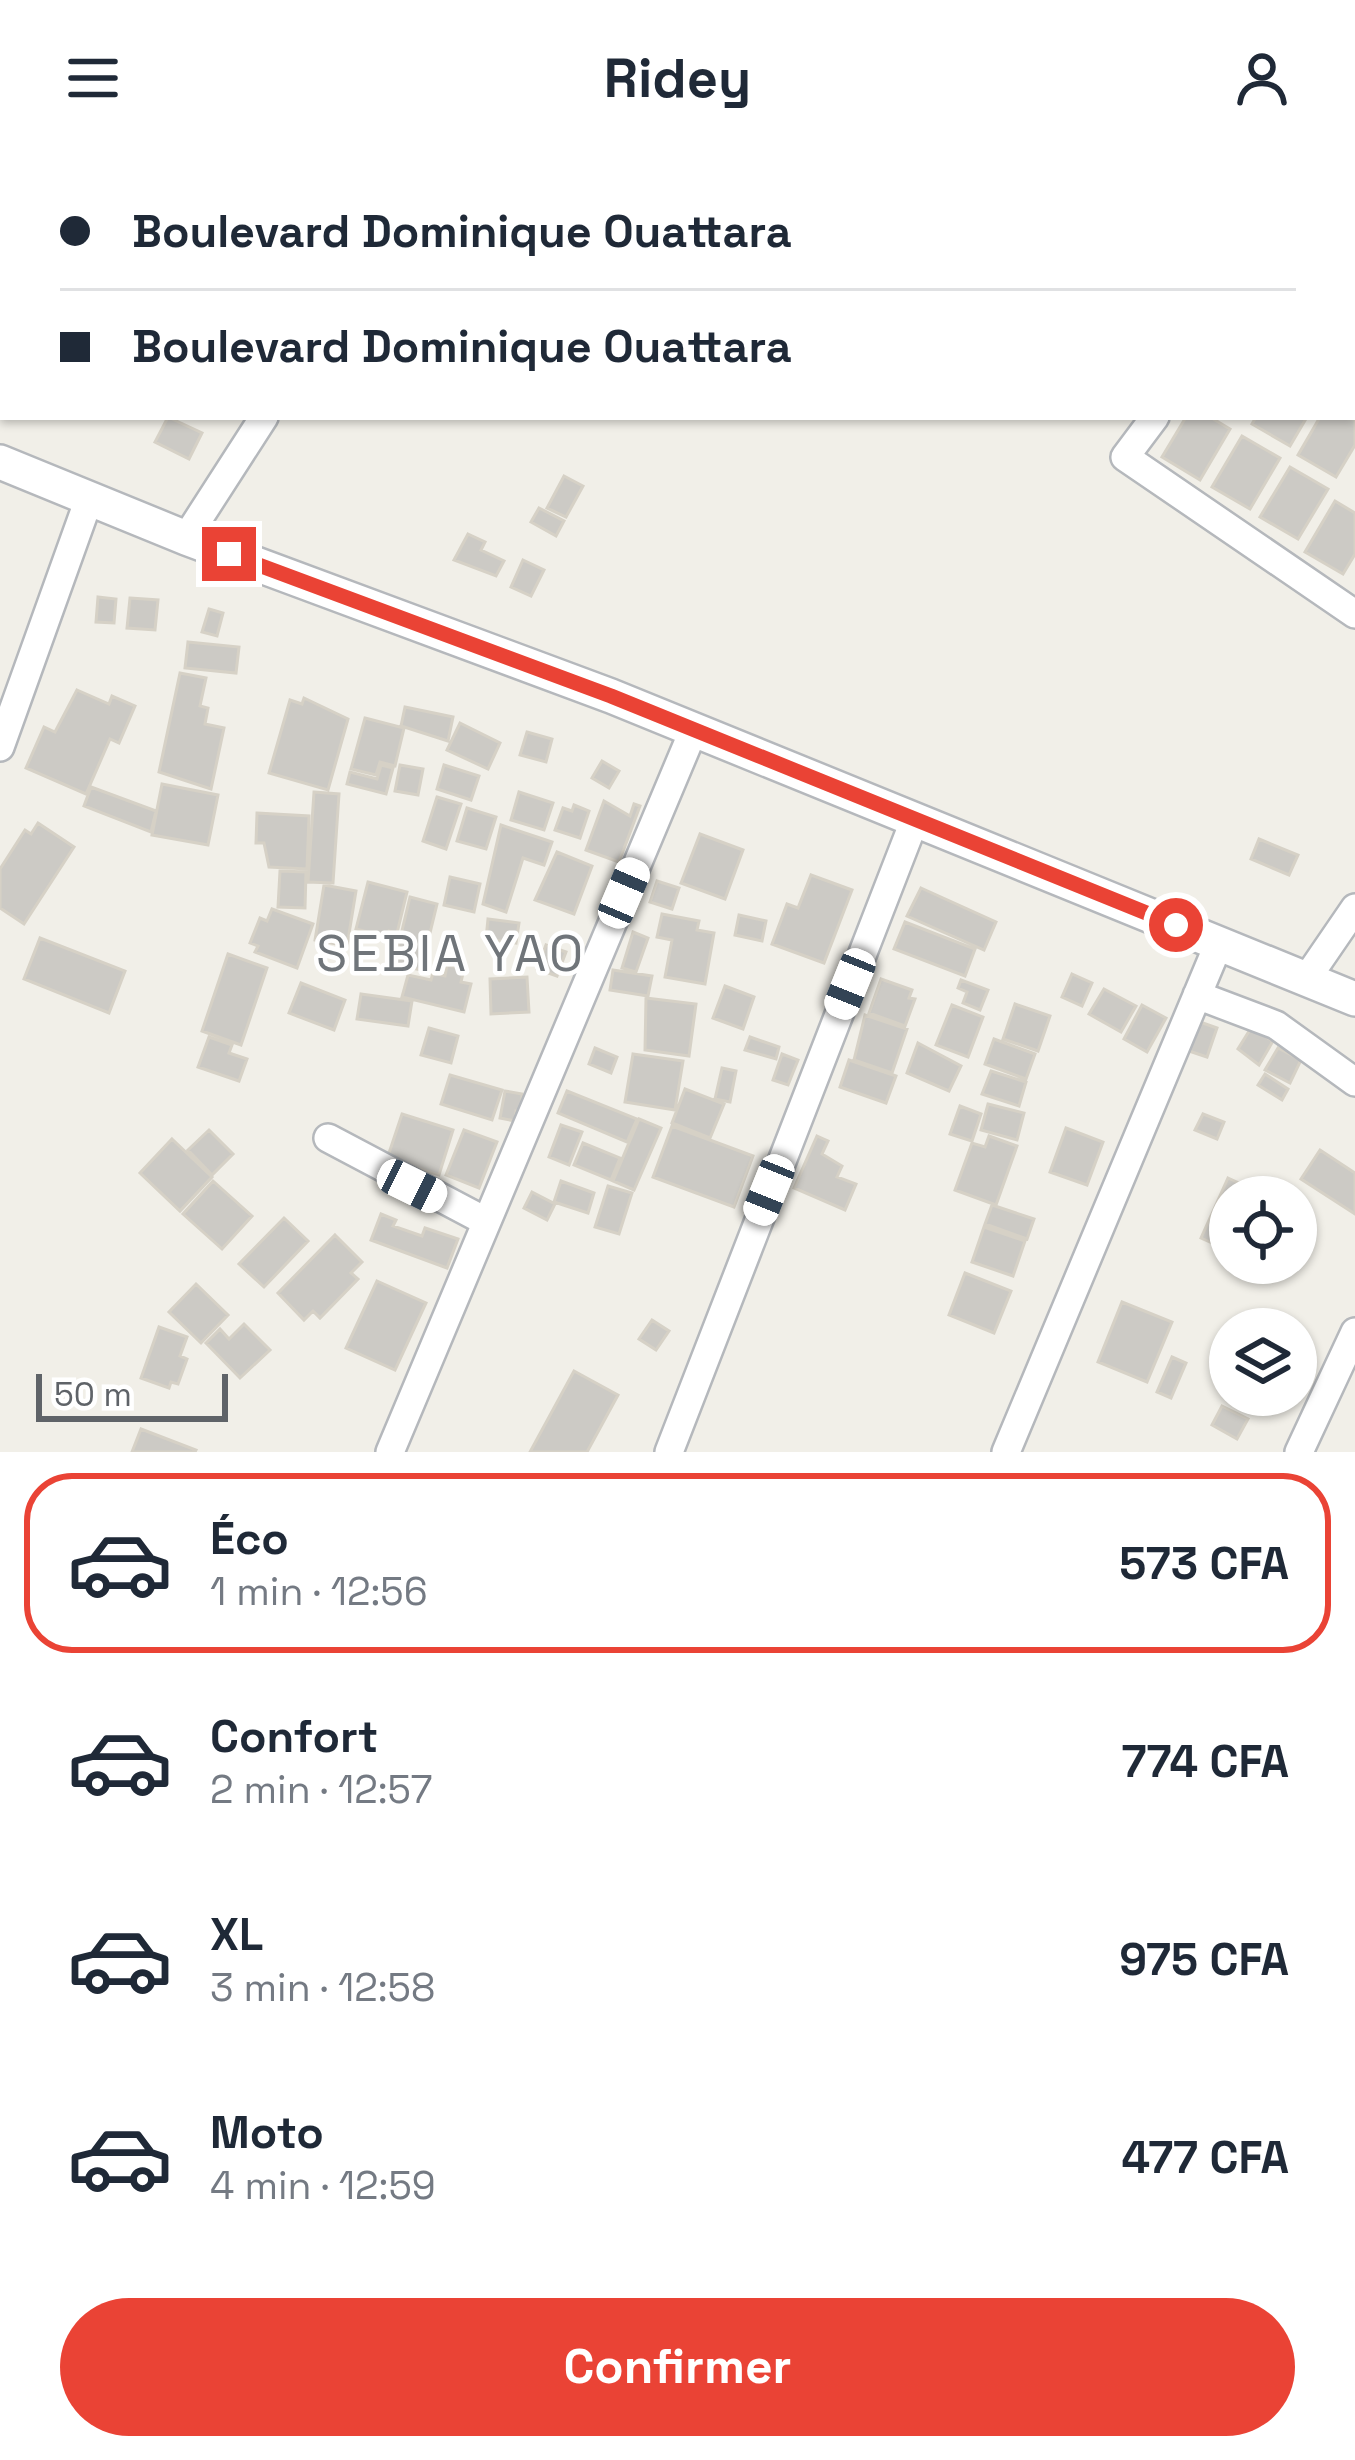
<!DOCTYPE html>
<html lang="fr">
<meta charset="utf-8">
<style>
body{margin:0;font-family:"Space Grotesk",sans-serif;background:#f6f6f7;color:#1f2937;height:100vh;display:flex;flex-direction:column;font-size:45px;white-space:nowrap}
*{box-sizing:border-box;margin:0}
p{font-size:39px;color:#747a83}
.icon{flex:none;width:66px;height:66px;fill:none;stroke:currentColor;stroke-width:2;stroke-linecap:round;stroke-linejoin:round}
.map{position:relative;height:1296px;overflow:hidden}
.side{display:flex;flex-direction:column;background:#fff;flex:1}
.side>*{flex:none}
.guide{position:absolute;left:0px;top:0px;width:1356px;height:264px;box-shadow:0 3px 9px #0004;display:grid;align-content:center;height:264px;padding:0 60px;background:#fff}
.controls{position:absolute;left:1209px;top:1020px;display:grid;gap:24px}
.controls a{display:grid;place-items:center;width:108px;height:108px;border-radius:50%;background:#fff;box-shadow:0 3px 9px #0004;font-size:60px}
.scale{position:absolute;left:36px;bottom:30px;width:192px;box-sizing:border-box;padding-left:12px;border:6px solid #5f6368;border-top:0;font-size:33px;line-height:42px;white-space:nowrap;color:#5f6368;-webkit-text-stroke:9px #fff;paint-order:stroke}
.end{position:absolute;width:54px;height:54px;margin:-27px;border:15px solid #ea4335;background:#fff;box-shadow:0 0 0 6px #fff}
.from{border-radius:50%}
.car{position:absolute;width:36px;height:72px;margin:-36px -18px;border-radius:15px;box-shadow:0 0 9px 3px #0007;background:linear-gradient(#fff 24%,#345 0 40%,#fff 0 76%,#345 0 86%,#fff 0)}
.guide b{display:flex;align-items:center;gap:42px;height:114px;font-size:45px}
.guide b+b{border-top:3px solid #e0e1e3}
.guide i{width:30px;height:30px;background:#1f2937}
ul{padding:21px 0 0;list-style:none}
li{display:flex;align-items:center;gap:36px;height:180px;margin:0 24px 18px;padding:0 36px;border:6px solid transparent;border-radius:48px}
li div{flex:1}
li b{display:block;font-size:45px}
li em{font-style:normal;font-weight:700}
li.current{border-color:#ea4335}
li>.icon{width:108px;height:108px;stroke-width:1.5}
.cta{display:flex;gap:24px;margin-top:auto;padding:24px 60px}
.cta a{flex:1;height:138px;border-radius:72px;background:#ea4335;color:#fff;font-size:48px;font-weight:700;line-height:138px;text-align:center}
header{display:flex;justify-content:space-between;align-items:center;height:156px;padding:0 60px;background:#fff;font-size:54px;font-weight:700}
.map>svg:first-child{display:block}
</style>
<header><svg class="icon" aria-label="menu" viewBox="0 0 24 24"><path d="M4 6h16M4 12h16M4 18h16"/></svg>Ridey<svg class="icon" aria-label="person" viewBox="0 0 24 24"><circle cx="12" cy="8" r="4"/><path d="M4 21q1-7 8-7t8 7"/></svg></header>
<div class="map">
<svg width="1355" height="1296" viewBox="0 0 1355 1296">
<rect width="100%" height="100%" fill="#f1efe8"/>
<!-- building -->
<path fill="#cccac5" stroke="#d6d1c6" stroke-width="3" d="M168,261L202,277L189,303L155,286Z
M1186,261H1210L1230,273L1200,324L1162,301Z
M1256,261H1307L1290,290L1252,268Z
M1320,261L1355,263V289L1336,321L1298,299Z
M1242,280L1280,302L1250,353L1212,331Z
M1290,311L1328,333L1298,383L1260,361Z
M564,320L583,330L566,361L547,352Z
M1335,345L1355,357V398L1343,418L1305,396Z
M539,352L564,365L556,380L531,366Z
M468,378L485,386L481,394L504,405L496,420L454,404Z
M523,404L544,414L531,440L511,431Z
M98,441L116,443L114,467L96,466Z
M130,442L158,444L155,474L127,472Z
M209,453L223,457L217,480L202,476Z
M188,486L239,491L236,517L185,512Z
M180,517L206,522L200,550L208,552L205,568L224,572L211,633L159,616Z
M77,534L109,548L112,540L135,550L119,587L110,583L86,638L26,612L44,571L55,576Z
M304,542L348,563L328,634L269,617L290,544L302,548Z
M405,551L453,561L448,585L401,570Z
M365,562L404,572L395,610L380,606L376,619L351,613Z
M460,567L500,587L488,613L447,594Z
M527,576L552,583L546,606L520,599Z
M602,605L619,615L609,632L592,622Z
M381,609L393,612L386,638L347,628L350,616L377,623Z
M400,609L423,613L418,639L395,635Z
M444,609L479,620L471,644L437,633Z
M162,628L218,639L208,689L152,679Z
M91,631L156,655L151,676L84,650Z
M314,636L339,638L333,727L308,726Z
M519,636L553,647L544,674L511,664Z
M437,641L461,648L446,693L423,685Z
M604,645L630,660L634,648L640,650L619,706L586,694Z
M574,649L589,655L580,682L555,674L563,652L572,655Z
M467,652L496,661L486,693L457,685Z
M257,657L309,660L307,713L269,711L264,687H256Z
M38,667L74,691L24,768L0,752V713L25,674L31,678Z
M501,669L552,686L544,709L523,702L506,756L483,748Z
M700,678L743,694L725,743L681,727Z
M1259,683L1298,699L1289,719L1251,703Z
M557,696L592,710L574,758L535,744Z
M280,715L306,716L305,752L278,751Z
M811,719L852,734L824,807L772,788L787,748L798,752Z
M450,721L480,728L474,756L444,749Z
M657,725L679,732L672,753L650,746Z
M368,726L407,736L397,777L389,775L387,781L356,773Z
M324,729L356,735L347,790L315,784Z
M921,732L996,766L984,794L907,760Z
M410,741L437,748L421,814L394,808Z
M272,753L313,768L297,812L255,796L258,790L250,787L260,762L267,765Z
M662,758L699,765L697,774L714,777L705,828L665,821L672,784L657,781Z
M739,759L766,765L762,785L735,779Z
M488,763L519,767L516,787L486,783Z
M905,766L975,793L965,820L894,793Z
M633,776L648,782L636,816L622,812Z
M40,782L125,815L109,857L24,823Z
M546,789L566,796L557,820L537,813Z
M228,798L267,812L241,889L202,875Z
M447,809L464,813L461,826L471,828L464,856L402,841L408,819L431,824L433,817L445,820Z
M613,814L652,820L648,840L610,834Z
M1072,818L1092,827L1082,850L1062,841Z
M527,821L529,856L491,858L490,823Z
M881,823L912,834L909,842L915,843L905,870L869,857Z
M961,824L988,834L980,854L963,847L967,836L958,832Z
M301,827L345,844L334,874L289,857Z
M725,830L754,841L743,873L713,862Z
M1104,833L1136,850L1121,876L1089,858Z
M361,838L412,845L408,870L357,863Z
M646,842L696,848L689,900L645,894Z
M1015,848L1050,860L1038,895L1003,883Z
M952,849L983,861L968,901L936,889Z
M1142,849L1166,862L1147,896L1124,883Z
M865,859L907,873L892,917L854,904Z
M1200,866L1217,872L1207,901L1189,895Z
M429,872L458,880L451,907L421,899Z
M1251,872L1273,885L1259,909L1238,893Z
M209,881L232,889L229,897L247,903L239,925L198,911Z
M750,881L779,891L776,903L745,894Z
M994,883L1035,898L1026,923L985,908Z
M918,887L961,910L949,935L907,917Z
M595,892L617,901L611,917L589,908Z
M1278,892L1301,904L1290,927L1265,914Z
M633,898L683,905L675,954L625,946Z
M782,898L798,904L788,929L773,924Z
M849,904L896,920L886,947L840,931Z
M722,912L736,915L730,946L715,943Z
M991,915L1026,926L1019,950L982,938Z
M1265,918L1288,933L1282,944L1258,929Z
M450,919L502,934L492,964L441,948Z
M685,933L724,948L710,982L672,967Z
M505,935L522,938V956L516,955L515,965L500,962Z
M567,935L637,963L627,986L558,957Z
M988,948L1024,957L1017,984L981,974Z
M960,950L981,958L972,985L950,978Z
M402,958L453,974L439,1019L387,1003Z
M1203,958L1224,966L1217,983L1195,974Z
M639,963L661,972L634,1034L613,1025Z
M561,969L582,976L569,1009L549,1001Z
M672,970L753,1000L734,1051L653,1021Z
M1066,972L1103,986L1087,1029L1050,1016Z
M209,974L233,998L212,1019L188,994Z
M464,974L497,986L479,1032L446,1019Z
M817,980L828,985L822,998L842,1010L837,1021L856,1028L845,1054L794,1032Z
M989,980L1017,990L996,1049L955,1034L972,987L985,991Z
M172,983L212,1021L180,1055L140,1017Z
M583,987L620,1002L611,1024L574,1009Z
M1320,994L1355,1017V1058L1301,1023Z
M1228,1022L1270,1041H1230V1095L1201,1082Z
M213,1025L252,1060L222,1093L183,1058Z
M561,1025L594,1037L588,1057L554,1046Z
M608,1030L632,1037L619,1078L595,1071Z
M532,1036L555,1048L547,1064L524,1052Z
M992,1049L1034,1063L1027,1083L985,1068Z
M381,1058L396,1064L393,1070L422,1080L425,1072L458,1083L447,1112L371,1084Z
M284,1062L308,1085L264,1131L239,1108Z
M984,1071L1025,1085L1013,1120L972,1106Z
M335,1079L362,1106L351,1117L358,1123L320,1162L313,1155L304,1164L278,1137Z
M965,1117L1011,1135L994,1177L949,1159Z
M377,1125L426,1147L395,1214L346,1192Z
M196,1128L228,1159L201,1187L169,1156Z
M1122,1146L1172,1166L1147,1226L1098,1206Z
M652,1164L669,1175L656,1194L639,1183Z
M244,1168L270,1194L240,1222L206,1187L220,1173L229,1183Z
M159,1171L187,1181L180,1200L187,1203L178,1228L171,1226L169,1232L141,1222Z
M1172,1201L1186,1207L1171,1242L1157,1236Z
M574,1215L618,1239L587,1296H530Z
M1222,1250L1248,1263L1237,1283L1212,1269Z
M141,1273L196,1294L195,1296H132Z"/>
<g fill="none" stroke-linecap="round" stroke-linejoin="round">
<!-- minor casing -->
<g stroke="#b5b8bc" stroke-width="32">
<path id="minor" d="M241,0L247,3
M1354,0L1355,1
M431,3L433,0
M1324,3L1326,0
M0,103L3,104
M1353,225L1355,226
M1155,261L1125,301L1355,458
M186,382L264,261
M0,591L89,343
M1305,825L1355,752
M1197,839L1276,869L1355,926
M328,982L485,1065
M390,1296L694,573
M669,1296L915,663
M1006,1296L1219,787
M1299,1296L1355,1176"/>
</g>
<!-- tertiary casing -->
<g stroke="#b5b8bc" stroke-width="38">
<path id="tertiary" d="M0,306L186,382L611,540L1355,843"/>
</g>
<!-- minor -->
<use href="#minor" stroke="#fff" stroke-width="27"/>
<!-- tertiary -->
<use href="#tertiary" stroke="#fff" stroke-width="33"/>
</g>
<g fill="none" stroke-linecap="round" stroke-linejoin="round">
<!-- route -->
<path stroke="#ea4335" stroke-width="15" d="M229,398L611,540L1176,769"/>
</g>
<g text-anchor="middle" stroke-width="9" stroke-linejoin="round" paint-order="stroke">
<!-- quarter labels -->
<g font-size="51" letter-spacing="3" fill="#70757a" stroke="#fff">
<text x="451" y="815">SEBIA YAO</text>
</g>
</g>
</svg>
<div class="controls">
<a><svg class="icon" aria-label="locate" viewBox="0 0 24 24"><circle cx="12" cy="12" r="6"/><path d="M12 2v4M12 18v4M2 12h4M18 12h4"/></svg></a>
<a><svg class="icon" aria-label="layers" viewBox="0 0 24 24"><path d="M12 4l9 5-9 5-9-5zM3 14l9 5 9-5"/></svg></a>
</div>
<div class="scale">50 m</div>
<i class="end from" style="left:1176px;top:769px"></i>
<i class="end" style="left:229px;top:398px"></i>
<i class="car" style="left:624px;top:737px;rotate:23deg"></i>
<i class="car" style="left:850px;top:828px;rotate:202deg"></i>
<i class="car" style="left:412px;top:1030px;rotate:116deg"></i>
<i class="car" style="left:769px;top:1034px;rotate:202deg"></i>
<div class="guide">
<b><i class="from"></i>Boulevard Dominique Ouattara</b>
<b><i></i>Boulevard Dominique Ouattara</b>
</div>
</div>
<section class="side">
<ul>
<li class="current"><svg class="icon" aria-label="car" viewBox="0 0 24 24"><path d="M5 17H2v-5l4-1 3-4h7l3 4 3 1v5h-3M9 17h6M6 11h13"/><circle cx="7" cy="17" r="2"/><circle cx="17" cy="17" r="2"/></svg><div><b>Éco</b><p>1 min · 12:56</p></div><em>573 CFA</em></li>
<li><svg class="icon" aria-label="car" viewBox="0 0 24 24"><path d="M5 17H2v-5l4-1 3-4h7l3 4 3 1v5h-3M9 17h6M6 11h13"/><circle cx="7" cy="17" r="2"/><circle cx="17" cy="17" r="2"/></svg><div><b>Confort</b><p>2 min · 12:57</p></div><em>774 CFA</em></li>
<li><svg class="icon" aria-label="car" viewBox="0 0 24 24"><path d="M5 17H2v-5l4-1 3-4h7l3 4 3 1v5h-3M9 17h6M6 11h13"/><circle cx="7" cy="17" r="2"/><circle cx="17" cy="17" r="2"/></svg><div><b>XL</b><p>3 min · 12:58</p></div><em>975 CFA</em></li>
<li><svg class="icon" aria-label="car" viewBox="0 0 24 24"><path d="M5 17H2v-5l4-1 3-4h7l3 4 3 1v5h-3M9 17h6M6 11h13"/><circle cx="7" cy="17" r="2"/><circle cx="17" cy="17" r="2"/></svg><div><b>Moto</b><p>4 min · 12:59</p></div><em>477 CFA</em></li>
</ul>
<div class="cta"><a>Confirmer</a></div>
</section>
